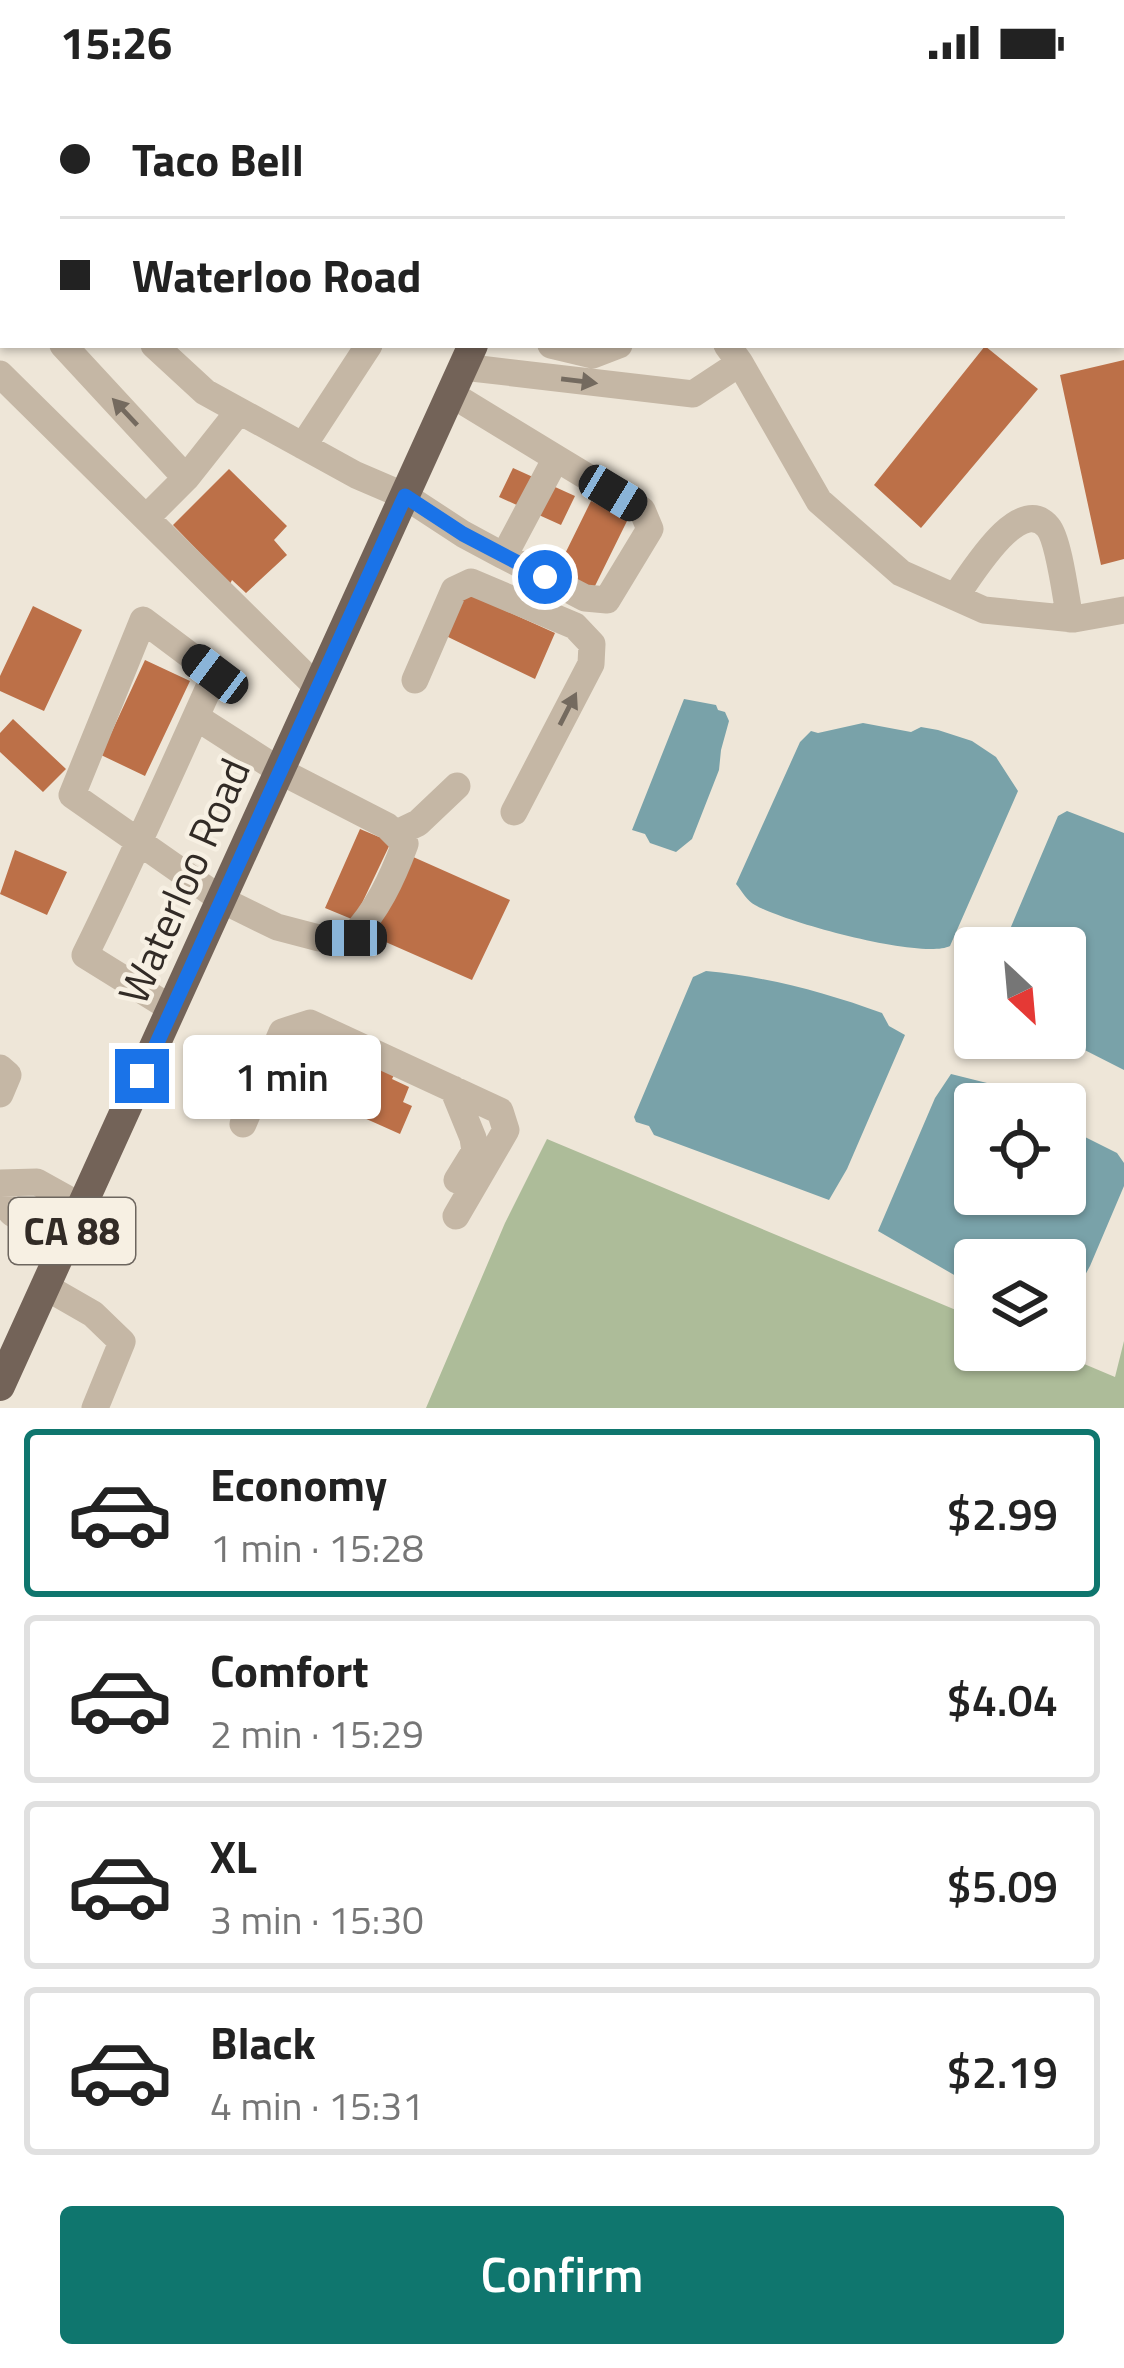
<!DOCTYPE html>
<meta charset="utf-8">
<style>
body{margin:0;font-family:"Titillium Web",sans-serif;background:#f6f6f6;color:#222;height:100vh;display:flex;flex-direction:column;font-size:45px;white-space:nowrap}
*{box-sizing:border-box;margin:0}
p{font-size:39px;color:#767676}
.icon{flex:none;width:66px;height:66px;fill:none;stroke:currentColor;stroke-width:2;stroke-linecap:round;stroke-linejoin:round}
.map{position:relative;height:1324px;overflow:hidden}
.sheet{display:flex;flex-direction:column;background:#fff;flex:1}
.sheet>*{flex:none}
.hud{position:absolute;left:0px;top:0px;width:1125px;height:264px;box-shadow:0 3px 9px #0004;display:grid;align-content:center;height:264px;padding:0 60px;background:#fff}
.needle{width:78px;rotate:154deg}
.fabs{position:absolute;left:954px;top:843px;display:grid;gap:24px}
.fabs a{display:grid;place-items:center;width:132px;height:132px;border-radius:12px;background:#fff;box-shadow:0 3px 9px #0004;font-size:60px}
.end{position:absolute;width:54px;height:54px;margin:-27px;border:15px solid #1a73e8;background:#fff;box-shadow:0 0 0 6px #fff}
.from{border-radius:50%}
.bubble{position:absolute;height:84px;border-radius:12px;background:#fff;box-shadow:0 3px 9px #0004;font-size:39px;font-weight:600;line-height:84px;text-align:center}
.car{position:absolute;width:36px;height:72px;margin:-36px -18px;border-radius:15px;box-shadow:0 0 9px 3px #0007;background:linear-gradient(#222 24%,#8ab4d8 0 40%,#222 0 76%,#8ab4d8 0 86%,#222 0)}
.hud b{display:flex;align-items:center;gap:42px;height:114px;font-size:45px}
.hud b+b{border-top:3px solid #e0e0e0}
.hud i{width:30px;height:30px;background:#222}
ul{padding:21px 0 0;list-style:none}
li{display:flex;align-items:center;gap:36px;height:168px;margin:0 24px 18px;padding:0 36px;border:6px solid #e0e0e0;border-radius:12px}
li div{flex:1}
li b{display:block;font-size:45px}
li em{font-style:normal;font-weight:600}
li.selected{border-color:#0f766e}
li>.icon{width:108px;height:108px;stroke-width:1.5}
.button{display:flex;gap:24px;margin-top:auto;padding:24px 60px}
.button a{flex:1;height:138px;border-radius:12px;background:#0f766e;color:#fff;font-size:48px;font-weight:600;line-height:138px;text-align:center}
.status{display:flex;justify-content:space-between;align-items:center;height:84px;padding:0 60px;background:#fff;direction:ltr}
.status svg{height:33px;fill:currentColor}
.map>svg:first-child{display:block}
</style>
<div class="status"><b>15:26</b><svg viewBox="0 0 49 12"><path d="M0 12V9h3v3zM5 12V6h3v6zM10 12V3h3v9zM15 12V0h3v12zM26 1h20v11H26zM47 4h2v5h-2z"/></svg></div>
<div class="map">
<svg width="1124" height="1324" viewBox="0 0 1124 1324">
<rect width="100%" height="100%" fill="#eee6d8"/>
<!-- green -->
<path fill="#adbc99" d="M547,1055L975,1234V1266H1051L1115,1293L1124,1257V1324H426L505,1139Z"/>
<!-- water -->
<path fill="#79a2a9" d="M684,615L716,621L718,626L725,628L729,637L721,666L719,686L692,755L676,768L650,759L645,750L632,746Z
M863,639L911,648L921,643L938,646L972,657L996,673L1018,707L950,862C922,876 784,838 755,821C747,817 742,807 736,800L800,658L811,647L818,649Z
M1067,727L1124,749V986L1061,954H1065V864H1002L1058,732Z
M706,887C768,893 824,908 882,929L889,942L905,951L847,1085L829,1116L654,1051L649,1042L636,1038L634,1033L693,893Z
M951,990L995,1001L1000,1010L1020,1020H975V1110H1065V1043L1117,1069L1124,1079V1102L1090,1182L1065,1228V1176H975V1203L878,1147L935,1014Z"/>
<!-- building -->
<path fill="#bc7048" d="M985,262L1038,305L921,444L874,401Z
M1124,276V475L1101,481L1060,291Z
M513,384L575,412L561,441L499,413Z
M229,385L287,442L274,456L287,471L246,509L232,496L230,500L173,441Z
M591,417L628,435L593,506L556,488Z
M464,508L555,549L535,595L446,552Z
M33,522L82,546L44,627L0,607V592Z
M145,576L190,597L145,692L101,671Z
M13,635L66,685L43,708L0,668V649Z
M360,745L391,758L354,836L325,824Z
M15,766L67,788L47,831L0,810Z
M411,772L510,816L472,896L372,852Z
M309,955L330,964L332,959L396,987L392,995L409,1003L403,1018L412,1022L400,1050L288,1000Z"/>
<g fill="none" stroke-linecap="round" stroke-linejoin="round">
<!-- minor -->
<path stroke="#c5b7a5" stroke-width="27" d="M368,0L371,3
M485,0L489,3
M20,3L21,0
M168,3L169,0
M726,3L728,0
M820,3L822,0
M0,34L3,31
M0,103L3,106
M0,171L3,167
M0,229L3,225
M63,261L186,394
M154,261L205,308L356,391L405,412L463,450L504,472L556,374L451,310
M551,261L593,271L619,261
M740,279L819,417L901,489L984,526L1074,535L1124,526
M463,283L693,310L740,279L727,261
M0,290L318,604
M303,362L369,261
M146,434L186,394L239,327
M504,472L585,514L607,516L650,445L642,426L556,374
M955,513C970,493 1019,408 1048,443C1059,456 1066,515 1070,535
M415,596L454,506L471,498L575,542L592,560L591,580L514,728
M395,750L418,739L457,702
M172,925L85,871C131,778 173,684 215,590L143,536L72,711L222,816L277,843L319,854H351C377,827 392,795 405,760L387,742L280,687L196,633
M0,984L8,991L0,1010
M453,1005L473,1054L475,1067L457,1096
M243,1040L282,948L310,939L500,1027L506,1046L456,1132
M0,1099L37,1098L82,1123
M0,1115L12,1129L66,1160
M46,1203L93,1230L122,1258L95,1324"/>
<!-- major -->
<path stroke="#736358" stroke-width="30" d="M0,1302L473,261"/>
<!-- highway -->
<path stroke="#52463d" stroke-width="36" d="M593,3L595,0"/>
</g>
<!-- one-way arrows -->
<defs><path id="oneway-solid" d="M-6-.8H1V-3.2L6.5 0L1 3.2V.8H-6Z" transform="scale(3)"/></defs>
<g fill="#746a5f">
<use href="#oneway-solid" transform="translate(579 297) rotate(7)"/>
<use href="#oneway-solid" transform="translate(125 328) rotate(-133)"/>
<use href="#oneway-solid" transform="translate(568 625) rotate(-63)"/>
</g>
<g fill="none" stroke-linecap="round" stroke-linejoin="round">
<!-- route -->
<path stroke="#1a73e8" stroke-width="15" d="M142,992L405,412L463,450L545,493"/>
</g>
<g text-anchor="middle" stroke-width="9" stroke-linejoin="round" paint-order="stroke">
<!-- shield labels -->
<rect fill="#f7f0e3" stroke="#6d665f" stroke-width="3" x="9" y="1114" width="126" height="66" rx="9"/>
<g font-size="39" font-weight="bold" fill="#322b26">
<text x="72" y="1161">CA 88</text>
</g>
<!-- street labels -->
<g font-size="42" fill="#322b26" stroke="#f7f0e3">
<text transform="translate(184 797) rotate(-66)" y="15">Waterloo Road</text>
</g>
</g>
</svg>
<div class="fabs">
<a><svg class="needle" viewBox="-14 -14 28 28"><path d="M0-13l5 13h-10z" fill="#e53935"/><path d="M0 13l5-13h-10z" fill="#767676"/></svg></a>
<a><svg class="icon" aria-label="locate" viewBox="0 0 24 24"><circle cx="12" cy="12" r="6"/><path d="M12 2v4M12 18v4M2 12h4M18 12h4"/></svg></a>
<a><svg class="icon" aria-label="layers" viewBox="0 0 24 24"><path d="M12 4l9 5-9 5-9-5zM3 14l9 5 9-5"/></svg></a>
</div>
<i class="end from" style="left:545px;top:493px"></i>
<i class="end" style="left:142px;top:992px"></i>
<div class="bubble" style="left:183px;top:951px;width:198px">1 min</div>
<i class="car" style="left:613px;top:409px;rotate:121deg"></i>
<i class="car" style="left:215px;top:590px;rotate:307deg"></i>
<i class="car" style="left:351px;top:854px;rotate:270deg"></i>
<div class="hud">
<b><i class="from"></i>Taco Bell</b>
<b><i></i>Waterloo Road</b>
</div>
</div>
<section class="sheet">
<ul>
<li class="selected"><svg class="icon" aria-label="car" viewBox="0 0 24 24"><path d="M5 17H2v-5l4-1 3-4h7l3 4 3 1v5h-3M9 17h6M6 11h13"/><circle cx="7" cy="17" r="2"/><circle cx="17" cy="17" r="2"/></svg><div><b>Economy</b><p>1 min · 15:28</p></div><em>$2.99</em></li>
<li><svg class="icon" aria-label="car" viewBox="0 0 24 24"><path d="M5 17H2v-5l4-1 3-4h7l3 4 3 1v5h-3M9 17h6M6 11h13"/><circle cx="7" cy="17" r="2"/><circle cx="17" cy="17" r="2"/></svg><div><b>Comfort</b><p>2 min · 15:29</p></div><em>$4.04</em></li>
<li><svg class="icon" aria-label="car" viewBox="0 0 24 24"><path d="M5 17H2v-5l4-1 3-4h7l3 4 3 1v5h-3M9 17h6M6 11h13"/><circle cx="7" cy="17" r="2"/><circle cx="17" cy="17" r="2"/></svg><div><b>XL</b><p>3 min · 15:30</p></div><em>$5.09</em></li>
<li><svg class="icon" aria-label="car" viewBox="0 0 24 24"><path d="M5 17H2v-5l4-1 3-4h7l3 4 3 1v5h-3M9 17h6M6 11h13"/><circle cx="7" cy="17" r="2"/><circle cx="17" cy="17" r="2"/></svg><div><b>Black</b><p>4 min · 15:31</p></div><em>$2.19</em></li>
</ul>
<div class="button"><a>Confirm</a></div>
</section>
